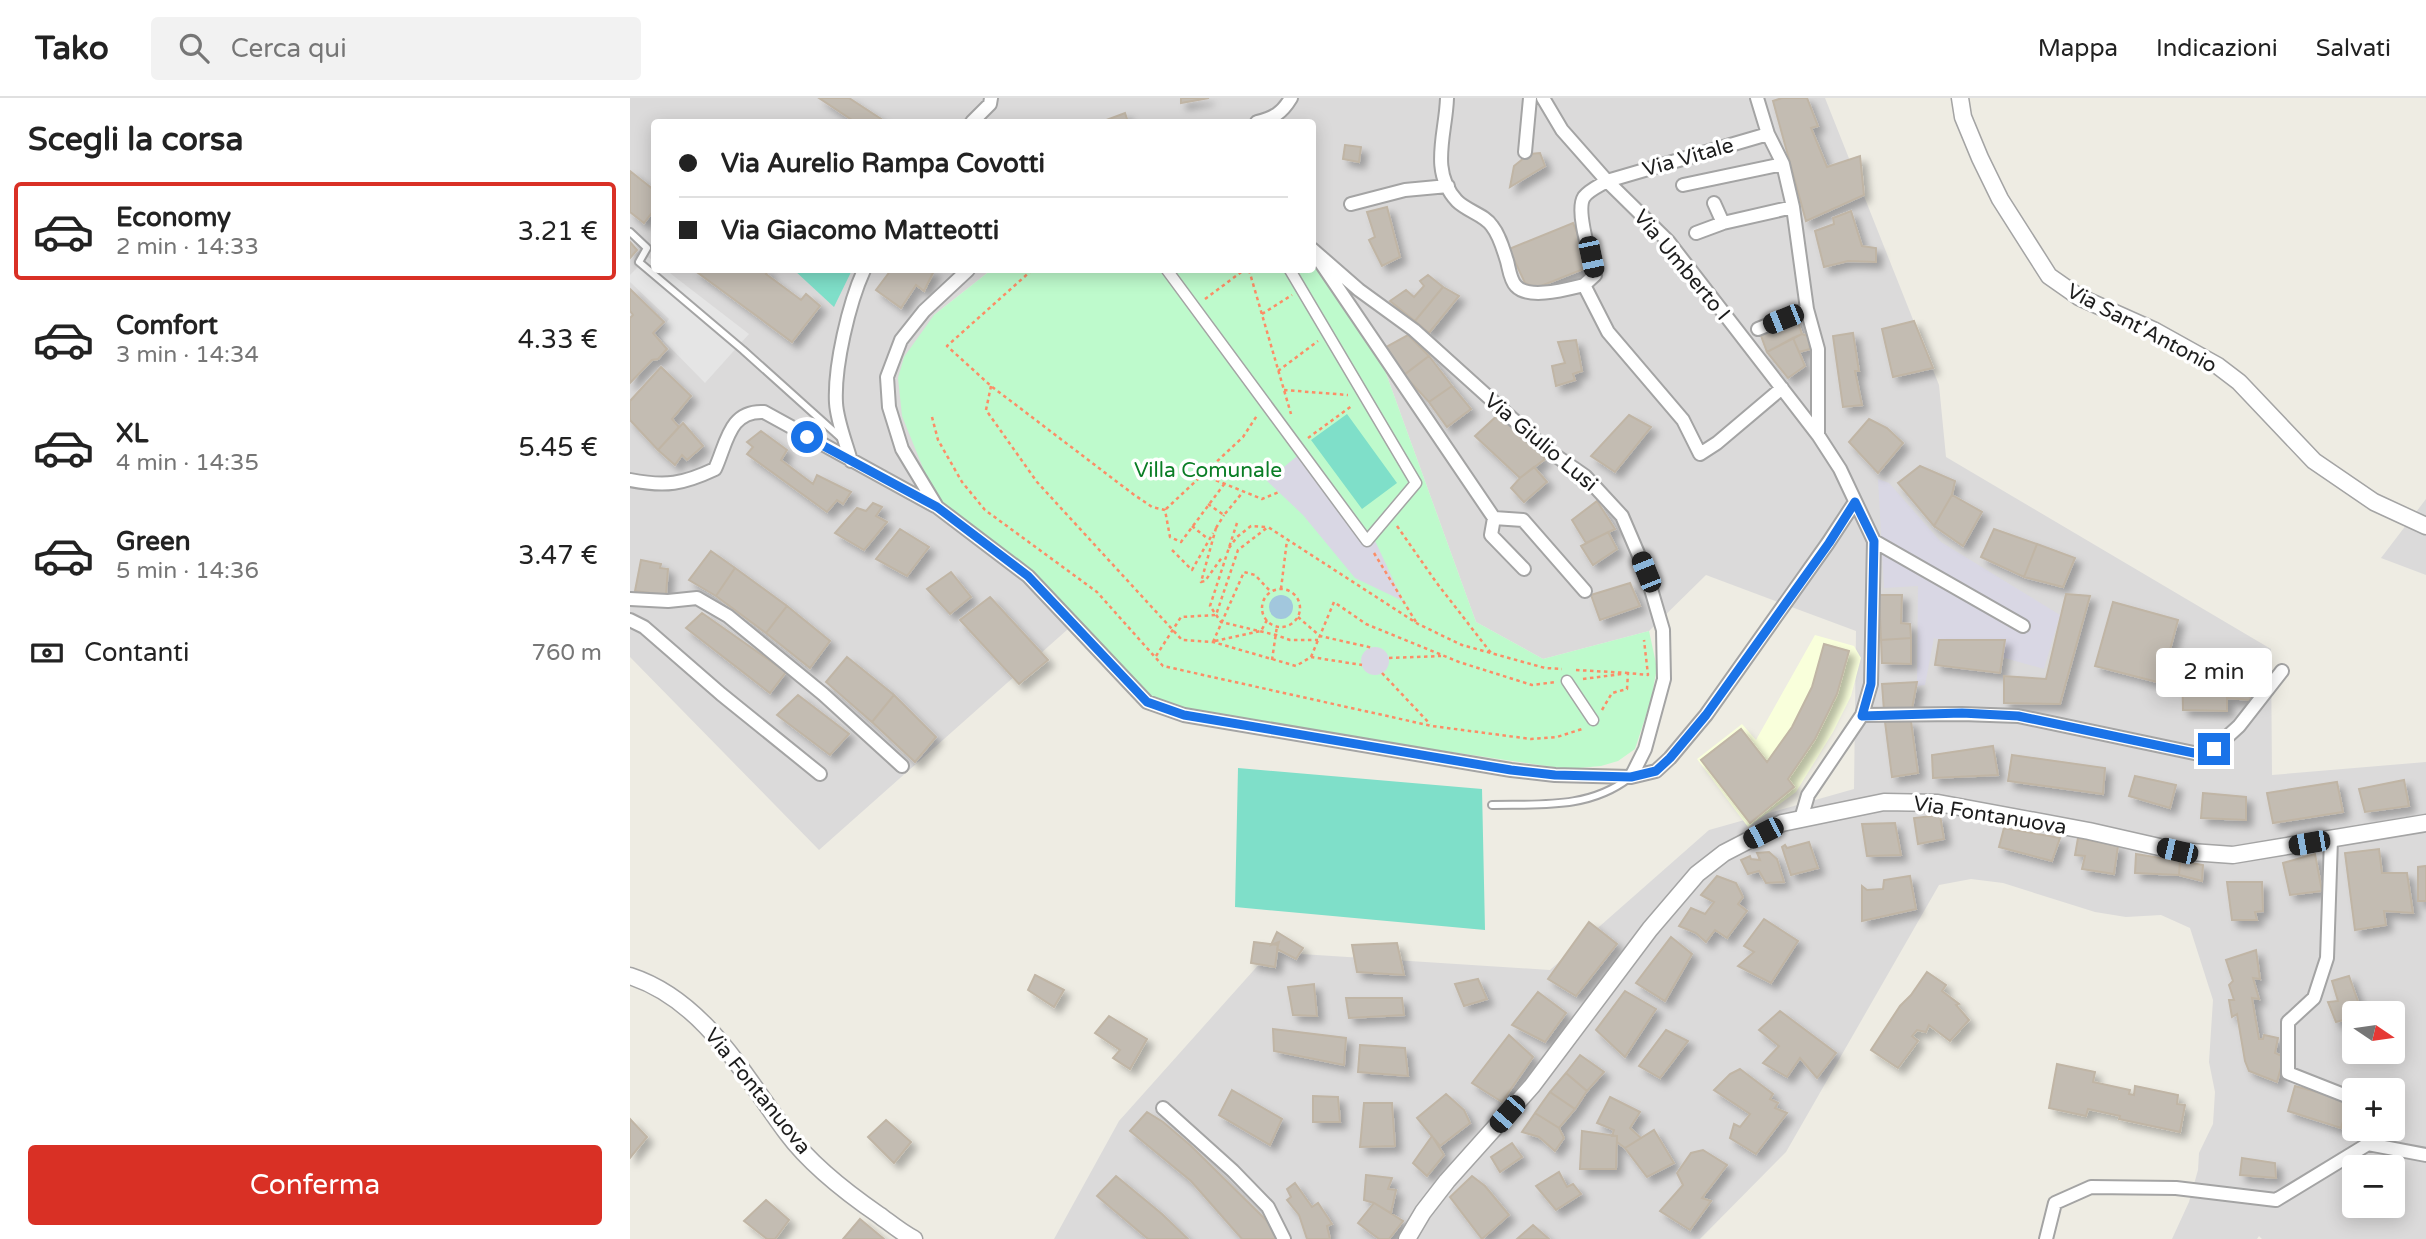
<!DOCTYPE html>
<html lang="it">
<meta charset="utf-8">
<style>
body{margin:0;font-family:"Varela Round",sans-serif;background:#f2f2f2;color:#222;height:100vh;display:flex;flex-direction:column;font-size:26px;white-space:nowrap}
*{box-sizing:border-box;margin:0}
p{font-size:23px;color:#767676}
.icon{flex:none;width:38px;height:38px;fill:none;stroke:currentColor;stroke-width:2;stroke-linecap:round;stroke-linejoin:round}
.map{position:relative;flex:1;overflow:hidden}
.details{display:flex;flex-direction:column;background:#fff;width:630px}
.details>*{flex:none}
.guide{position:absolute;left:21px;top:21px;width:665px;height:154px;border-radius:7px;box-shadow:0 4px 18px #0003;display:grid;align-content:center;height:154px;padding:0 28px;background:#fff}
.needle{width:46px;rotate:103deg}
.fabs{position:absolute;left:1712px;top:903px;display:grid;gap:14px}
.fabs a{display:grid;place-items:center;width:63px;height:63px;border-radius:7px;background:#fff;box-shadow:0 4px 18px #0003;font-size:35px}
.end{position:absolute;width:32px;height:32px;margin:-16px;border:9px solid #1a73e8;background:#fff;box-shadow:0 0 0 4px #fff}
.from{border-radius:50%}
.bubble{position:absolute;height:49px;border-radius:7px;background:#fff;box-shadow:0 4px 18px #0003;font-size:23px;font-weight:600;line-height:49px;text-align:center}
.car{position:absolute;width:21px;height:42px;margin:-21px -10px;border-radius:9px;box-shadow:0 0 5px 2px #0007;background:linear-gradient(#222 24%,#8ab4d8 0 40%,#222 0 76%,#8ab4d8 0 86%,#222 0)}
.guide b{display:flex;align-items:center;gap:24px;height:66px;font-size:26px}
.guide b+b{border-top:2px solid #e0e0e0}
.guide i{width:18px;height:18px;background:#222}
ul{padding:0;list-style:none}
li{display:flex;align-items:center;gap:21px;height:98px;margin:0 14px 10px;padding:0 14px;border:4px solid transparent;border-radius:7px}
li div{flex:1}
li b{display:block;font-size:26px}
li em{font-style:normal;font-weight:600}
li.active{border-color:#d93025}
li>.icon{width:63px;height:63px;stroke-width:1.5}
h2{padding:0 28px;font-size:32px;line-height:84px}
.pay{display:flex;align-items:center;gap:18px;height:77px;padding:0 28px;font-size:26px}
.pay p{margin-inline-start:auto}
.action{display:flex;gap:14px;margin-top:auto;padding:14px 28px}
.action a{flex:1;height:80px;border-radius:7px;background:#d93025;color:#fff;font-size:28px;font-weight:600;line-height:80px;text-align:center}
header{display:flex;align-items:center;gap:42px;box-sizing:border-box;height:98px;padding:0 35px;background:#fff;border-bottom:2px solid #e0e0e0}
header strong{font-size:33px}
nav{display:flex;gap:38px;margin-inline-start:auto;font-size:24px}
.search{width:490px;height:63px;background:#f2f2f2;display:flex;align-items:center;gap:18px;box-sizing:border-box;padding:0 24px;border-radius:7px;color:#767676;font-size:26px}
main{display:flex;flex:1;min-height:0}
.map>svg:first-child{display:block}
</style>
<header>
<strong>Tako</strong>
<div class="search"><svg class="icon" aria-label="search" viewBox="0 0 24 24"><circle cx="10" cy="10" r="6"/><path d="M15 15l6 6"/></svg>Cerca qui</div>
<nav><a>Mappa</a><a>Indicazioni</a><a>Salvati</a></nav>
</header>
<main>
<section class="details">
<h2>Scegli la corsa</h2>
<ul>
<li class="active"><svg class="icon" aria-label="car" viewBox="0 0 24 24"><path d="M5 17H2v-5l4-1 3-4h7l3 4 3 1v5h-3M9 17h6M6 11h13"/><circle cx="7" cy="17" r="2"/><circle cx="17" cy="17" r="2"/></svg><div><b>Economy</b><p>2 min · 14:33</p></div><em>3.21 €</em></li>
<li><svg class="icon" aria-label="car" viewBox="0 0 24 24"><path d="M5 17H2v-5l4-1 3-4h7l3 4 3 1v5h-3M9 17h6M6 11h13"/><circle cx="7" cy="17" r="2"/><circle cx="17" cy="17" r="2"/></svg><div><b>Comfort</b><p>3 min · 14:34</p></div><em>4.33 €</em></li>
<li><svg class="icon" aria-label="car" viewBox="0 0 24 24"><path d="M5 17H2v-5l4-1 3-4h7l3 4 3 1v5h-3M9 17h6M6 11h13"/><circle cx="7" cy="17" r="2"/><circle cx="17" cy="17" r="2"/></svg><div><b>XL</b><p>4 min · 14:35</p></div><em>5.45 €</em></li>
<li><svg class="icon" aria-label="car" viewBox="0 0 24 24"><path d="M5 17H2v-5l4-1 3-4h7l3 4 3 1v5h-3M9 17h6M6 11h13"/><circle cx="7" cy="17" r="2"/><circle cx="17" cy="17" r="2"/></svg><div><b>Green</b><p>5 min · 14:36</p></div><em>3.47 €</em></li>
</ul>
<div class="pay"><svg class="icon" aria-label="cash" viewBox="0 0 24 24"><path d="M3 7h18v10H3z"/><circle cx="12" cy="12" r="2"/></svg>Contanti<p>760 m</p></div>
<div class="action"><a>Conferma</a></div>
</section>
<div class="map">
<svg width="1796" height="1141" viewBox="0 0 1796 1141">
<defs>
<filter id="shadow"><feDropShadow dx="6" dy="6" stdDeviation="3.5" flood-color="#0004"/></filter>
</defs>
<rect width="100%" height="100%" fill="#eeece3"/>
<!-- residential -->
<path fill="#dbdada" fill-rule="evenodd" d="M0,0H1195L1309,287L1316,359L1641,551L1642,677L1796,664V1141H1632L1629,1138L1627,1141H1542L1559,1104L1568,1072L1569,1055L1583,1026L1585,994L1579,964L1583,902L1560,830L1531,817L1496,819L1465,814L1373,785L1341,781L1309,787L1156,1054L1070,1141H424L489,1023L640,854L920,872L1079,732L1224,691L1226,533L1076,477L1019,533L913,561L846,524L749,256L683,160L682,24H24V172H361L304,217L447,523L189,752L0,559ZM1724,915H1762V954H1724ZM1724,992H1762V1031H1724ZM1724,1069H1762V1108H1724Z
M1796,401V477L1751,460Z"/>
<!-- education -->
<path fill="#f9ffdb" d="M1185,537L1224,548L1231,560L1221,598L1203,634L1166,694L1118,729L1067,661L1112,626L1126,642Z"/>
<!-- park -->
<path fill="#befacc" d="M683,160L749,256L846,524L913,561L1019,533L1027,570L1021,602L1005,651L988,663L971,668L937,671L530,611L447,523L306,402L272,318L268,280L274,259L304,217L361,172H682Z"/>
<!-- pitch -->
<path fill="#7fdfc9" d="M164,172H222L204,209Z
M717,316L767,385L732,411L681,342Z
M608,670L852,691L855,832L605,809Z"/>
<!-- parking -->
<path fill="#e5e5e5" d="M18,159L24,163V172H36L119,236L75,285L27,236L39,221L0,184V177Z"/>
<!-- plaza -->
<path fill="#d9d7e4" d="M672,354L728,430L741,434L773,503L725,480L673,417L637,383Z
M1248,381L1259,385L1311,444L1430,517L1414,571L1304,540L1295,587L1287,588L1288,488L1254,490Z
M731 563a14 14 0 1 1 28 0a14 14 0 1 1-28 0Z"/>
<!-- water -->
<path fill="#a2c7dd" d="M639 509a12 12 0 1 1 24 0a12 12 0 1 1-24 0Z"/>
<!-- building -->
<path fill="#c3bcb2" stroke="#c0b5a5" stroke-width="2" filter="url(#shadow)" d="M189,0H219L251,21L248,24H225Z
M551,0H579L551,5Z
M1152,0H1177L1188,28L1181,30L1197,69L1230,58L1234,97L1176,123L1143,3Z
M495,15L498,24H471Z
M715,47L731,49L729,64L713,61Z
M910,55L915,68L880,89L884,68L899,56Z
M0,73L24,92V112L14,125L0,114Z
M757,109L770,159L752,168L739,142L745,139L737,114Z
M1221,113L1232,148L1246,150V164L1218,163L1194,169L1185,133L1204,126L1203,120Z
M943,125L961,168L906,190L895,185L879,151Z
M0,144L7,152L0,160Z
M64,172H139L136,176L171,202L176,196L190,208L162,244Z
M261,172H302L304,173L294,193L286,187L271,210L246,192Z
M798,177L813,189L785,223L760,203L776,192L784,199L794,188L790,183Z
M813,189L829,198L799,235L785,223Z
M0,191L34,224L23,235L37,251L28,261L22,262L0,285V220L3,217L0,213Z
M1166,219L1172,236L1137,254L1130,235Z
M1284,223L1303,270L1263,279L1252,231Z
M1223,235L1229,273H1225L1232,307L1213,309L1203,238Z
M1172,236L1178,238L1180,251L1169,254L1163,240Z
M778,237L799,258L774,277L756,249Z
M1163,240L1175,268L1158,280L1137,254Z
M946,242L952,273L943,276L945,282L926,288L922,268L935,265L928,244Z
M799,258L822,288L799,304L774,277Z
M31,269L61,298L42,321L49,329L28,352L0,322V303Z
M822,288L841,311L817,329L799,304Z
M871,314L915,361L890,380L845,338Z
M999,317L1021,329L985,374L961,358Z
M1239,321L1257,330L1273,345L1248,375L1219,344Z
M53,325L73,348L57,362L52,357L45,367L28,352Z
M131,333L157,352L151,362L183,386L187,377L221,394L213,406L207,402L197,414L117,356L123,349L117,344Z
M1290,368L1325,383L1322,397L1304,428L1268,385Z
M904,369L917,384L894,404L881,390L890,380Z
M1322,397L1352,414L1333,448L1304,428Z
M967,403L985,431L956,445L942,422Z
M243,405L252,409L246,418L257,424L234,452L205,435L227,410L236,413Z
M270,431L299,449L277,478L246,461Z
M1364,431L1407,446L1394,479L1351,459Z
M978,434L987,451L963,467L951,448Z
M1407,446L1445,460L1433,489L1394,479Z
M81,453L105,470L86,498L59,482Z
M11,462L31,466L30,470L38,471L36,497L5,493Z
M105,470L157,508L136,535L86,498Z
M321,474L341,499L320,516L297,491Z
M1000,485L1010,508L970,522L961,497Z
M1436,496L1460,498L1430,606L1374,605V578L1416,581Z
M1249,497H1272L1271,525L1280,526L1281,540L1251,542Z
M360,499L418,562L389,586L330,522Z
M1483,504L1548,522L1531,585L1465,568Z
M157,508L200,543L180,570L136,535Z
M72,515L156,574L140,595L56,530Z
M1281,540V566L1252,565L1251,542Z
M1309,542H1375L1370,575L1305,567Z
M1194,546L1219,553L1207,596L1185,641L1158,681L1164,689L1120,725L1071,662L1111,631L1137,664L1162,629L1182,589Z
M1598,554L1599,575L1618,576L1620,602L1597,600V613L1553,612L1552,568L1573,569V557Z
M217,559L264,597L242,624L196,584Z
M1287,584L1282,611L1254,613L1252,586Z
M168,597L219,636L200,657L147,617Z
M264,597L306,639L285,664L242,624Z
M1281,623L1288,675L1262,679L1255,624Z
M1363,648L1368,677L1303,680L1302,657Z
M1382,657L1475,670L1473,696L1378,683Z
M1505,678L1546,687L1540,710L1499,698Z
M1774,682L1779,708L1735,714L1729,691Z
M1707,684L1713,714L1643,725L1637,695Z
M1573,695L1616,699V722L1571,720Z
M1310,717L1314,741L1288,746L1284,720Z
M1265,725L1271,757L1237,758L1232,726Z
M1374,730L1430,740L1422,763L1369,749Z
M1448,740L1488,748L1484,776L1452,771L1455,758L1445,757Z
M1179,744L1188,770L1161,777L1152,749L1155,747L1157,750Z
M1749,751L1752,775H1777L1783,815L1754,813L1756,827L1725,832L1715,755Z
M1139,754L1147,761L1154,784L1136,785L1129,773L1118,776L1111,762L1120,758L1121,761L1130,762L1127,755Z
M1506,756L1550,763L1549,777L1505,775Z
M1685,756L1692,793L1660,797L1653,765Z
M1550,763L1573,767L1572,783L1549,777Z
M1796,768V803H1788V769Z
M1087,778L1106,785L1113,799L1108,806L1117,813L1097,840L1085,832L1076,844L1066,835L1049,828L1061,810L1075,816L1084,804L1071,797Z
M1280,778L1286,811L1232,823V788L1237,792L1253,791L1254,782Z
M1597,784H1632L1633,813L1625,814L1627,822H1602Z
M1134,821L1168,843L1141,885L1108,868L1124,854L1114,848Z
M959,824L987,846L946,898L918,881Z
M647,834L673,850L666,861L647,851L649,844L641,847Z
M1041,839L1062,856L1035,903L1006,885Z
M624,844L648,847L645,869L621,865Z
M767,845L774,877L727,874L722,847Z
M1626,852L1630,881L1623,880L1629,901L1622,900L1629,941H1633L1634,937L1648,940L1645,955L1654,959L1647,984L1619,973L1615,963L1607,916L1602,919L1599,902H1604L1599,887L1603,883L1596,862Z
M1297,874L1316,887L1312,893L1329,906L1326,907L1339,922L1320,943L1299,927L1296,934L1287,932L1282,938L1288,943L1268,970L1241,952L1270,908L1281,897Z
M405,877L434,892L424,909L398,892Z
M1719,878L1732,915H1724V919L1706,924L1698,904L1708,903L1702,883Z
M848,881L857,901L834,908L825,886Z
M684,886L687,918L663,917L658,889Z
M995,893L1026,911L995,959L966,932Z
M908,894L936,915L915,944L882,927Z
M716,900H772L774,917L719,920Z
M1150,913L1206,955L1187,980L1170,960L1157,979L1133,965L1149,948L1129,932Z
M479,918L517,941L500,971L483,960L490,952L465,935Z
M643,931L716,940L714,967L644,953Z
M1036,932L1058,943L1030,980L1009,968Z
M879,937L903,959L872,1004L842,985Z
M730,947L775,950L778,978L728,974Z
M950,957L974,974L957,993L936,975Z
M1427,966L1465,974L1463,984L1500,992L1499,996L1504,997L1505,988L1548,997L1547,1006L1555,1007L1550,1034L1489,1021L1490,1018L1458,1011L1456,1018L1419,1010Z
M1110,971L1143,996L1140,1001L1148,1005L1145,1010L1157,1015L1126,1056L1100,1040L1104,1026L1110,1029L1120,1016L1084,992L1100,976Z
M936,975L957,993L945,1011L920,994Z
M1665,988L1719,1003L1711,1030L1658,1013Z
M602,992L652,1021L640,1047L589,1017Z
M920,994L945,1011L929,1030L905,1015Z
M816,996L834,1012L840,1025L810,1048L787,1020Z
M683,998L708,999L710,1024H683Z
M980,999L1010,1014L1000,1030L1011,1040L995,1050L987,1044V1038H982L984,1032L967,1025Z
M734,1005H762L765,1048L730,1049Z
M517,1014L533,1024L560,1047L635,1121L650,1141H612L561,1083L500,1033Z
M905,1015L929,1030L934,1040L925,1053L909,1039L892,1034Z
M0,1021L17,1039L0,1060Z
M256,1022L281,1044L264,1065L238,1039Z
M1024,1032L1044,1065L1017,1079L995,1050Z
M952,1033L987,1038L986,1071H950Z
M802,1038L814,1057L797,1078L783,1065Z
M882,1045L892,1059L870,1074L861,1059Z
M1073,1052L1097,1067L1072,1100L1081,1103L1060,1132L1030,1113L1053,1087L1047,1075L1061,1055Z
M1612,1060L1645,1065L1646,1080L1610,1077Z
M929,1074L937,1089L943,1086L951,1096L926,1112L906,1088Z
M736,1077L762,1080L758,1091L766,1092L761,1115L744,1105L734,1102Z
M486,1078L532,1116L558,1141H518L467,1098Z
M842,1078L855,1088L879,1117L852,1141L820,1099Z
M665,1085L682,1109L688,1105L702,1126L697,1128L700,1141H677L669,1117L657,1102L661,1099L657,1091Z
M136,1102L159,1122L145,1141H137L114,1123Z
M744,1105L773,1123L759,1141H749L728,1125Z
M230,1121L254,1141H213Z
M903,1127L919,1141H887Z"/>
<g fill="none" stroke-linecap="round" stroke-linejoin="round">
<!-- service casing -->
<g stroke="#a4a4a4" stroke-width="10">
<path id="service" d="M0,134L17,150L9,164L113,252L211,340
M862,707C910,706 959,711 999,680"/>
</g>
<!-- pedestrian casing -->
<g stroke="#a4a4a4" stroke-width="13">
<path id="pedestrian" d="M537,172L737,443L786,385L660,172
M937,583L963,622"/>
</g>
<!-- minor casing -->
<g stroke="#a4a4a4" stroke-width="16">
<path id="minor" d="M817,0C816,36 799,73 827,103C837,113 855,117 862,128C870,138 873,151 877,163C879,170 880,182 886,188C899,202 937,191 954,187
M913,0L932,32L977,83L1038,143L1188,337
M1127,0L1138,36L1153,66L1163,109L1177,211L1188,251V337L1210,371L1244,443L1241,586L1232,617L1178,697L1171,721
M342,24L360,6L361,0
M627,24C644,20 652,15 661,0
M1138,36L977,83C969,88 959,92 954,99C945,113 961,160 965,177L954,187L978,234L1053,322L1070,356L1087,345L1152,290
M895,54L900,0
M1053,87L1153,66
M1084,105L1093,125
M721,106L775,92L818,88
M1066,135L1093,125L1163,109
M682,151L729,192L784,232L916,351L955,378L992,418L1016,474L1033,532L1034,581L1015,651L1001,679
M689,162L864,420L861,437L894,471
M338,172L294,213L271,242L257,279L259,309L272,351L307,409L398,478L517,604L554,617L881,672L925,677L1001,679L1026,673L1040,660L1076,617L1198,445L1225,404
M1128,231L1177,211
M221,363C216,345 207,323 206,305C204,268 219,205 234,172
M0,382C36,389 53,386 85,371C97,345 99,312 134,314L305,408
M864,420L893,422L955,493
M1244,443L1393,528
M0,501L38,503L67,500L98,518L193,596L272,668
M0,522L14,529L91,596L190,676
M1232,617L1332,616L1388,618L1564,655L1584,651L1609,628L1652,573
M1701,741L1697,860L1684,900L1658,924V975L1724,1001
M533,1010L603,1073L638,1109L654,1141
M1416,1141L1425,1105L1461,1089L1546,1090L1646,1102L1738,1046L1796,1057"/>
</g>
<!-- tertiary casing -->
<g stroke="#a4a4a4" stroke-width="19">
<path id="tertiary" d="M1330,0L1333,19L1350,60L1370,101L1419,178L1449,199L1525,233L1588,268L1609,284L1684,363L1744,404L1796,428
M0,878C74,902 113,976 157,1035C180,1066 217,1095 249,1117C260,1125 272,1135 284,1141
M777,1141L793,1114L817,1083L902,988L1020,831L1067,776L1094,755L1152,725L1254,704L1308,705L1459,733L1547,753L1603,757L1796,725"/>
</g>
<!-- path -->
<path stroke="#fc8d66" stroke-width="2.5" stroke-dasharray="3.5 3.5" stroke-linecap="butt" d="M402,172L317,248L361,288L503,396L522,409L535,412L540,439L551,444L595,385
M619,172L661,316
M575,201L614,172
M632,216L662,197
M648,273L688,243
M361,288L356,312L407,384L552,542L583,544L666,568L681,559L732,567
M654,292L718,297
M302,319L308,342L332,384L355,412L467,494L533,568L802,628L901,641L927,639L952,631
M678,340L723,307
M573,377L632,401L649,394
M578,406L594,417L613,394
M536,411L613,339L628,316
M607,425L580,508L591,524L646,537L660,542H688
M562,428L578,441
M767,428L806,484L861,555
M586,430L571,484L575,483L593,458
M586,430L594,417
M599,450L607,439L621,428L636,429
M542,452L562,472L583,435
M744,455L786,524
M651,491L657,442
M632 510a19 19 0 1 1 38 0a19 19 0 1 1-38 0Z
M668,519L690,538L743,550
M585,543L631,533L637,522
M583,544L614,474L625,477L641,494
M526,558L551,519L586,517L608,452L638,429L788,526L832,547L915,570L932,571
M681,559L704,504L736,526L829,564L902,587L926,584
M759,560L811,558
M642,562L647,528
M946,572L998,575
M752,575L800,626
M953,581L992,576
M972,612L982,595L997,591L998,575L1018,577L1014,542"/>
<!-- service -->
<use href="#service" stroke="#fff" stroke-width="6"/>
<!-- pedestrian -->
<use href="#pedestrian" stroke="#fff" stroke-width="10"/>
<!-- minor -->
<use href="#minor" stroke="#fff" stroke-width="12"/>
<!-- tertiary -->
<use href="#tertiary" stroke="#fff" stroke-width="16"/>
</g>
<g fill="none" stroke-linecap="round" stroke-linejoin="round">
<!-- route -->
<path stroke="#1a73e8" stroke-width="9" d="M177,339L307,409L398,478L517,604L554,617L881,672L925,677L1001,679L1026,673L1040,660L1076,617L1199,445L1225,404L1244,443L1241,586L1232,618L1332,615L1388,618L1564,655L1584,651"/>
</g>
<g text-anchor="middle" stroke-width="7" stroke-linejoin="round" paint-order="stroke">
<!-- street labels -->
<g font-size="21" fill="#1d1d1d" stroke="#fff">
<text transform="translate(1058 59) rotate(-16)" y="7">Via Vitale</text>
<text transform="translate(1052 167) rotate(50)" y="7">Via Umberto I</text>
<text transform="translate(1512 230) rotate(28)" y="7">Via Sant'Antonio</text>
<text transform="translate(911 344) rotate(40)" y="7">Via Giulio Lusi</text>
<text transform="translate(1360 717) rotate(9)" y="7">Via Fontanuova</text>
<text transform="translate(128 993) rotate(51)" y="7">Via Fontanuova</text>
</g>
<!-- park labels -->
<g font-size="21" fill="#0a7d25" stroke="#fff">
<text x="578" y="379">Villa Comunale</text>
</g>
</g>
</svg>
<div class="fabs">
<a><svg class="needle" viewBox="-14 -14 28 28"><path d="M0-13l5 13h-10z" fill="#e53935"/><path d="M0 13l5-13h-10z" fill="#767676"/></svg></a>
<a>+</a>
<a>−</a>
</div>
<i class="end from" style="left:177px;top:339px"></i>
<i class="end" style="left:1584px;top:651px"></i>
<div class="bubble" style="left:1526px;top:550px;width:116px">2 min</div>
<i class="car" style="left:961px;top:159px;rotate:168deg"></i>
<i class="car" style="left:1153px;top:221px;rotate:248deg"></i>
<i class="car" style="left:1016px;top:474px;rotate:338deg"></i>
<i class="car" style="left:1133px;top:735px;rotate:243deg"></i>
<i class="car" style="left:1679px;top:745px;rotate:260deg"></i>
<i class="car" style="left:1547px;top:753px;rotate:283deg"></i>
<i class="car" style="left:877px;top:1016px;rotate:221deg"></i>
<div class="guide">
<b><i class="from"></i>Via Aurelio Rampa Covotti</b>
<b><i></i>Via Giacomo Matteotti</b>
</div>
</div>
</main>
